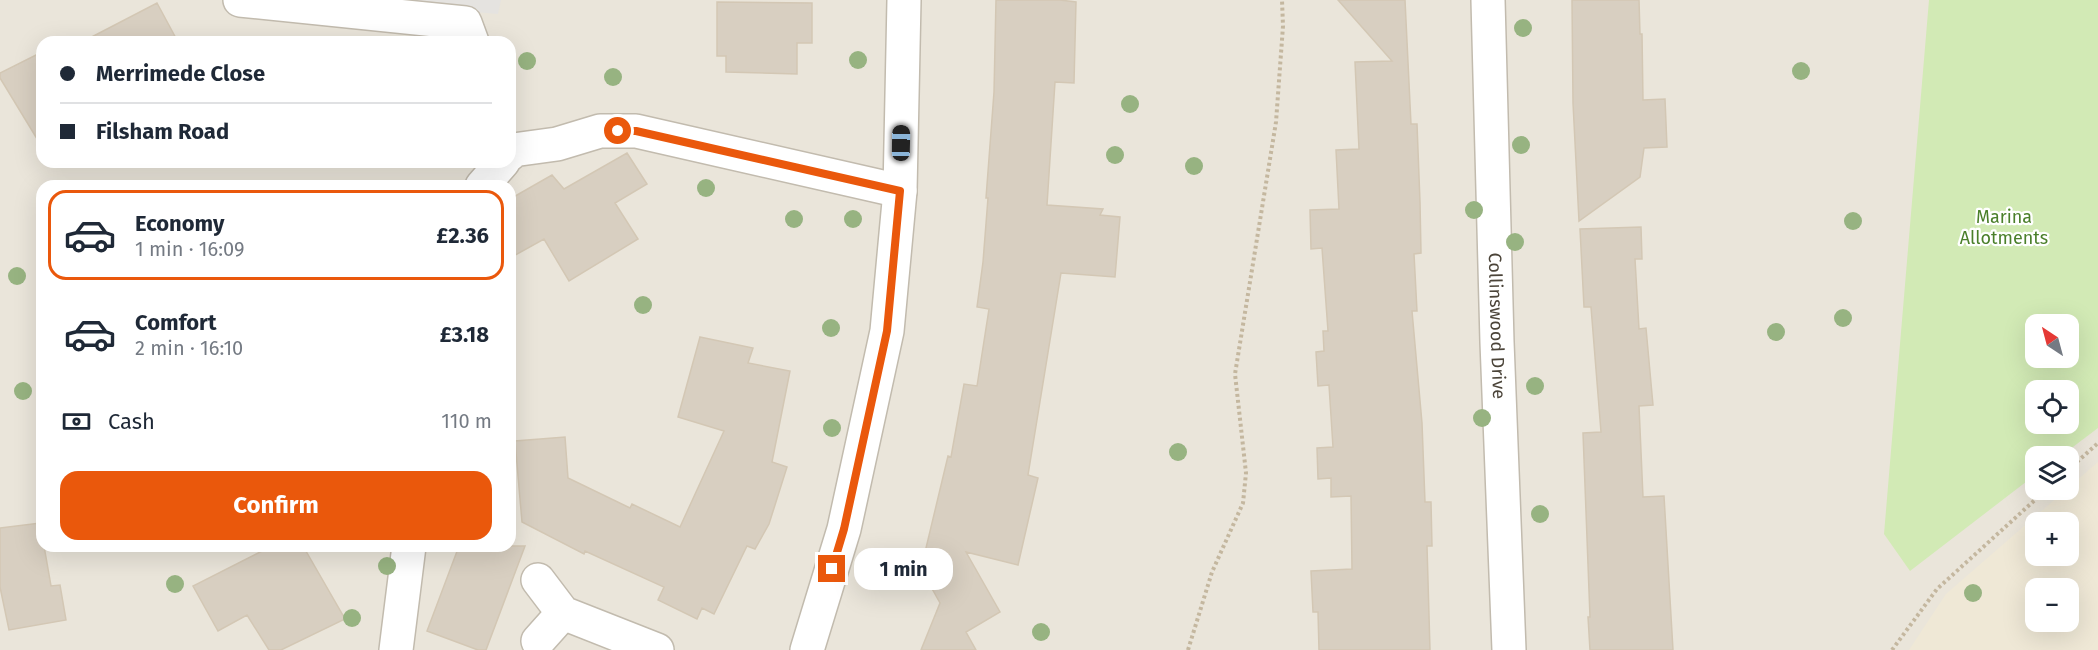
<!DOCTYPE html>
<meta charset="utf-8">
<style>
body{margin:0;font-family:"Fira Sans",sans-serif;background:#f6f6f7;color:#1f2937;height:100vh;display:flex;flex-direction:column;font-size:22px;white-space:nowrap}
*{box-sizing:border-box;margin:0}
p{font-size:20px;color:#747a83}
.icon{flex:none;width:33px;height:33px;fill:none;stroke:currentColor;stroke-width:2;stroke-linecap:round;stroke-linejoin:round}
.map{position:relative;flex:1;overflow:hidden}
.side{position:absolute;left:36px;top:180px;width:480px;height:372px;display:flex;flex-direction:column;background:#fff;border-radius:18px;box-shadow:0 6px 24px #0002}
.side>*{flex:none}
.top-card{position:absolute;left:36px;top:36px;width:480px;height:132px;border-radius:18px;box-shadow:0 6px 24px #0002;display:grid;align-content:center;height:132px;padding:0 24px;background:#fff}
.needle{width:39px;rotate:324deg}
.fabs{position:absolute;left:2025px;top:314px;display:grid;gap:12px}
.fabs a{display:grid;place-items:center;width:54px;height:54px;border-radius:12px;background:#fff;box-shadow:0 6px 24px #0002;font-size:30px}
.end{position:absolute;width:27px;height:27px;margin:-14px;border:8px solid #ea580c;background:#fff;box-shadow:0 0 0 3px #fff}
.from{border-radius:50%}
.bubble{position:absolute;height:42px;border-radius:18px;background:#fff;box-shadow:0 6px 24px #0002;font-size:20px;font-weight:700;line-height:42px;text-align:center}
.car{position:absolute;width:18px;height:36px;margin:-18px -9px;border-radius:8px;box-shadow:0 0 4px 2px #0007;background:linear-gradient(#222 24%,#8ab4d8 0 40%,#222 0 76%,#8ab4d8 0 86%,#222 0)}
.top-card b{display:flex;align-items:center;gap:21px;height:57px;font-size:22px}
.top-card b+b{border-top:2px solid #e0e1e3}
.top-card i{width:15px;height:15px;background:#1f2937}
ul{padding:10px 0 0;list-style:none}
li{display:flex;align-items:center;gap:18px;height:90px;margin:0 12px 9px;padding:0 12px;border:3px solid transparent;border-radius:18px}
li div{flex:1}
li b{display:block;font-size:22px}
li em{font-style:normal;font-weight:700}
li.on{border-color:#ea580c}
li>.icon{width:54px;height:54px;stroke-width:1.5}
.pay{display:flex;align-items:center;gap:15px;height:66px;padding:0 24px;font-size:22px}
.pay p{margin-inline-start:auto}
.primary-button{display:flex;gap:12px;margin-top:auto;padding:12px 24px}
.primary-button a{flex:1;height:69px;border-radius:18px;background:#ea580c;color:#fff;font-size:24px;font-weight:700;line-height:69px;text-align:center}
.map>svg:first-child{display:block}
</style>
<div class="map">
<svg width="2098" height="650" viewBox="0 0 2098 650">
<rect width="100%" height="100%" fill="#f6f3ec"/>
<!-- residential -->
<path fill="#eae5da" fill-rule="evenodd" d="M0,0H2098V650H0ZM42,42H510V162H42ZM42,186H510V546H42ZM2036,324H2068V357H2036ZM2036,390H2068V423H2036ZM2036,456H2068V489H2036ZM2036,522H2068V555H2036ZM2036,588H2068V621H2036Z"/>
<!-- education -->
<path fill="#efe8d6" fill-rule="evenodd" d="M2098,462V650H1909L1946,594ZM2036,522H2068V555H2036ZM2036,588H2068V621H2036Z"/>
<!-- green -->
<path fill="#d2eab5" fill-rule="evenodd" d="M1929,0H2098V428L2061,456H2036L2035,475L1910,571L1884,534ZM2036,324H2068V357H2036ZM2036,390H2068V423H2036Z"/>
<!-- parking -->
<path fill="#e5e3e0" d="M333,0H501L498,14Z"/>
<!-- building -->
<path fill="#d8cfc1" stroke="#d3c7b4" stroke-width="1.5" d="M996,0H1060L1076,2L1074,83L1055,82L1047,205L1103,209L1100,215L1120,217L1115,277L1061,273L1028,475L1038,478L1018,565L966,552L1000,612L966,632L976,650H921L940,603L921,569L948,456L951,457L964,384L977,386L989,309L977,307L983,262L988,198H986L994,92Z
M1338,0H1405L1411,124H1417L1420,202L1421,253L1414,254L1417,311H1412L1422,423L1425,502H1431L1432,546H1427L1430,650H1319L1318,612H1313L1311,571L1352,569L1351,496L1331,497V478L1318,479L1317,448L1333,447L1329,385L1318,386L1316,352L1324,351L1323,331H1328L1322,248L1311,249L1310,210L1339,209L1336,150L1359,149L1355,62L1392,61Z
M1572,0H1639L1640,34H1642L1643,100L1665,99L1667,147L1644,148L1640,177L1579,221L1573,103Z
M717,2L812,3V43H797V74L726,72V56H717Z
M157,3L178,42H82Z
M42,52V147L0,78V73Z
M627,153L647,184L615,203L638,239L569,281L544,239L510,258V199L552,175L564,189Z
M1641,227L1642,259H1635L1639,329L1646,328L1653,405L1639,406L1643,497L1664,496L1673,650H1590L1588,617H1590L1583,433L1601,432L1591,307H1584L1580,229Z
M700,337L753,348L748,363L790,371L772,462L787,467L769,524L755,549L747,546L714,614L702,608L697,619L658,600L664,587L585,551L584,554L522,522L515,441L565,437L568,478L630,508L632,504L680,527L724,431L678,417Z
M40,523L42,546H44L51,586L60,585L66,620L9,630L0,587V528Z
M272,546H303L345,619L281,650H269L247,615L218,631L193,586Z
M459,546H525L486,650H478L427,631Z"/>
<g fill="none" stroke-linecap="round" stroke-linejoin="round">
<!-- minor casing -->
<g stroke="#c2bbae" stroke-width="36">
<g id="minor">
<path d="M240,0L465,23L472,42"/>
<path id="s1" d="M1488,0L1497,342L1509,650"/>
<path d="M510,154L513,150L557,144L600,131H636L900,191"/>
<path d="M482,186L503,162"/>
<path d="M538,580L563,613L657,650"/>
<path d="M538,641L563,613"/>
<path d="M396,650L409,546"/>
</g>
</g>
<!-- tertiary casing -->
<g stroke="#c2bbae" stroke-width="36">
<path id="tertiary" d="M807,650L844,529L887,331L900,191L904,0"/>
</g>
<!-- path -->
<path stroke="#c4b79f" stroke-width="4" stroke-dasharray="3 3" stroke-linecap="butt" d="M2068,470L2098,443
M1188,650L1212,572L1243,503L1246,473L1235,374L1276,122L1283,26L1282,0
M1892,650L1937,589L2047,489"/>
<!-- minor -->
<use href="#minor" stroke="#fff" stroke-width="33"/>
<!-- tertiary -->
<use href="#tertiary" stroke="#fff" stroke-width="33"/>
</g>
<!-- trees -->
<g fill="#97b381">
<circle cx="1523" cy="28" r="9"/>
<circle cx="858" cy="60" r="9"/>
<circle cx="527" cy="61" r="9"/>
<circle cx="1801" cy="71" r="9"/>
<circle cx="613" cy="77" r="9"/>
<circle cx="1130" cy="104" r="9"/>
<circle cx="1521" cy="145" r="9"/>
<circle cx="1115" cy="155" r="9"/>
<circle cx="1194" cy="166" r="9"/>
<circle cx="706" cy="188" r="9"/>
<circle cx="1474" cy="210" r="9"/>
<circle cx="794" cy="219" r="9"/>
<circle cx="853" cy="219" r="9"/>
<circle cx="1853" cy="221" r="9"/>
<circle cx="1515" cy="242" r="9"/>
<circle cx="17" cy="276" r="9"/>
<circle cx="643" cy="305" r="9"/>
<circle cx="1843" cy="318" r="9"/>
<circle cx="831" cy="328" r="9"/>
<circle cx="1776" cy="332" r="9"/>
<circle cx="1535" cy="386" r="9"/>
<circle cx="23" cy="391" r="9"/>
<circle cx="1482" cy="418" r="9"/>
<circle cx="832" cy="428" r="9"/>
<circle cx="1178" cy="452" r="9"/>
<circle cx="1540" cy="514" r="9"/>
<circle cx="387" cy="566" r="9"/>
<circle cx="175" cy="584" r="9"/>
<circle cx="1973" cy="593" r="9"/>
<circle cx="352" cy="618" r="9"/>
<circle cx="1041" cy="632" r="9"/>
</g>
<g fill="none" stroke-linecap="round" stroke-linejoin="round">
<!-- route -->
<path stroke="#ea580c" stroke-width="8" d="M618,131H636L900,191L887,331L844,529L832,569"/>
</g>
<g text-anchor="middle" stroke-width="4.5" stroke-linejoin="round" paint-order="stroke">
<!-- park labels -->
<g font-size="18" fill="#4a7f2a" stroke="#fff">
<text x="2004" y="223">Marina<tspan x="2004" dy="21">Allotments</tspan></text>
</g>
<!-- street labels -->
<g font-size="18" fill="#4b4439" stroke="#fff">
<text dy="6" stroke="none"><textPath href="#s1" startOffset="326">Collinswood Drive</textPath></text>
</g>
</g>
</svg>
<div class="fabs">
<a><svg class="needle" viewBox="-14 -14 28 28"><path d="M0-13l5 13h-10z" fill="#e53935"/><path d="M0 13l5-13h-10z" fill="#747a83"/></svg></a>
<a><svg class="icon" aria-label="locate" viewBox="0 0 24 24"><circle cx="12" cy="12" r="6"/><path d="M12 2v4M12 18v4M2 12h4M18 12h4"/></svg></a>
<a><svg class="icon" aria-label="layers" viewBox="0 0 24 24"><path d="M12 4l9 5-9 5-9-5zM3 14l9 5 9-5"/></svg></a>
<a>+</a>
<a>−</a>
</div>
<i class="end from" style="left:618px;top:131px"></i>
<i class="end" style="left:832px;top:569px"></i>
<div class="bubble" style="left:854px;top:548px;width:99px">1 min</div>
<i class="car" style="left:901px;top:143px;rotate:1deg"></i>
<div class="top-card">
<b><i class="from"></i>Merrimede Close</b>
<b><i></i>Filsham Road</b>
</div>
<section class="side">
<ul>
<li class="on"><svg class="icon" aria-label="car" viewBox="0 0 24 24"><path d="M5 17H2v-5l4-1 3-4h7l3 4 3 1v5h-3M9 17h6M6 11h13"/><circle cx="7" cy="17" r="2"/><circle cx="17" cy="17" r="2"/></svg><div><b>Economy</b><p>1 min · 16:09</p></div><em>£2.36</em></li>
<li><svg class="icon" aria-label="car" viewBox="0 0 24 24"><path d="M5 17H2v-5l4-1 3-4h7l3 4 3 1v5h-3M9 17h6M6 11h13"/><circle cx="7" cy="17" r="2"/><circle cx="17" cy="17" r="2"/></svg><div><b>Comfort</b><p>2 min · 16:10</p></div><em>£3.18</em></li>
</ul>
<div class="pay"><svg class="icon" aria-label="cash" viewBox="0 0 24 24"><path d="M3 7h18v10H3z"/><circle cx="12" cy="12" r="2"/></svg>Cash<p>110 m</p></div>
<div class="primary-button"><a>Confirm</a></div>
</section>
</div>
